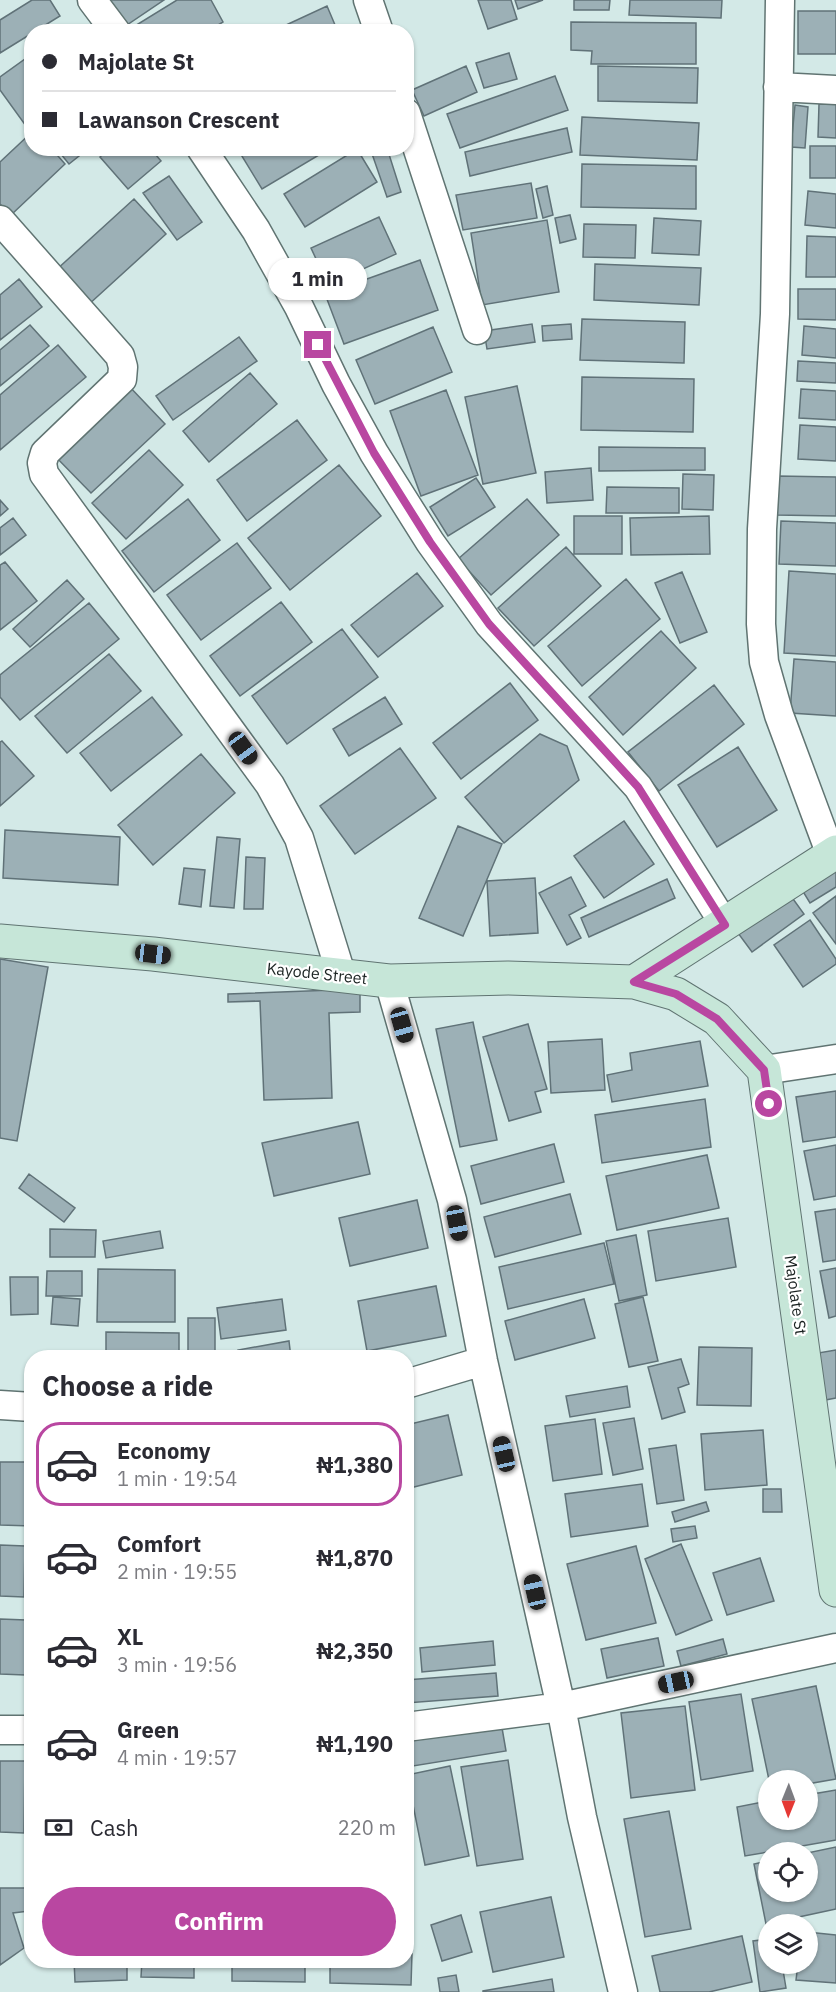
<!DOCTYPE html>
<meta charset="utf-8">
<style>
body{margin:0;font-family:"IBM Plex Sans",sans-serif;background:#f2f2f3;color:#2b2b33;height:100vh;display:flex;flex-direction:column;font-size:22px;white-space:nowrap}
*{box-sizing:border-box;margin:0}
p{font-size:20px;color:#7c7c81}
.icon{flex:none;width:33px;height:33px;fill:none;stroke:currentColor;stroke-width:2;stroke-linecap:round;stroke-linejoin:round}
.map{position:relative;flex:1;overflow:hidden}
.sheet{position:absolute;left:24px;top:1350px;width:390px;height:618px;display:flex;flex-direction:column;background:#fff;border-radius:24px;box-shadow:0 2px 4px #0004}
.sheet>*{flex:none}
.banner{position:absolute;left:24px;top:24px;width:390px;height:132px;border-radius:24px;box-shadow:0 2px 4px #0004;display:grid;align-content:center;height:132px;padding:0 18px;background:#fff}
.needle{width:39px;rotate:181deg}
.controls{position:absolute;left:758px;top:1770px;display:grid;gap:12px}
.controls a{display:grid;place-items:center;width:60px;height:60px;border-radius:50%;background:#fff;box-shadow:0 2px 4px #0004;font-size:30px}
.end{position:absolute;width:27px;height:27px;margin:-14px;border:8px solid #b947a1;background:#fff;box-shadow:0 0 0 3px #fff}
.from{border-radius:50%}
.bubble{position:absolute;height:42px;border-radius:21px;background:#fff;box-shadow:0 2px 4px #0004;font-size:20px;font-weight:800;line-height:42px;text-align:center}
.car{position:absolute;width:18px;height:36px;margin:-18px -9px;border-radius:8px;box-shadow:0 0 4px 2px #0007;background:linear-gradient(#222 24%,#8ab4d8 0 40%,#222 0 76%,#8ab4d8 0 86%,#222 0)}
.banner b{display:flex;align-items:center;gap:21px;height:57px;font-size:22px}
.banner b+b{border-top:2px solid #e1e1e2}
.banner i{width:15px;height:15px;background:#2b2b33}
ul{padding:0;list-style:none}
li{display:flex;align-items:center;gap:18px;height:84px;margin:0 12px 9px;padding:0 6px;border:3px solid transparent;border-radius:24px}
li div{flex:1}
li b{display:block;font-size:22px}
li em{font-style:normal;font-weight:800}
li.on{border-color:#b947a1}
li>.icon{width:54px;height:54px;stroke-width:1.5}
h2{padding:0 18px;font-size:27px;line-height:72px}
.pay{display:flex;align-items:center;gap:15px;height:66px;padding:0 18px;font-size:22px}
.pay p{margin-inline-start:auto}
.primary-button{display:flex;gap:12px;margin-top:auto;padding:12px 18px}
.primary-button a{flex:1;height:69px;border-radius:36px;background:#b947a1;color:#fff;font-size:24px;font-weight:800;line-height:69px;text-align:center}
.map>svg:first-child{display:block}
</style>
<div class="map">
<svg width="836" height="1992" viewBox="0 0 836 1992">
<rect width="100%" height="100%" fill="#d3e9e7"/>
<!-- building -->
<path fill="#9cb0b6" stroke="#607278" stroke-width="1.5" d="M32,0H50L60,16L0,53V20Z
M101,0H164L121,29Z
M177,0H211L223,22L207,32H125Z
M478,0H511L517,19L488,29Z
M515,0H543L518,9Z
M574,0H610L609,10H574Z
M630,0H722L721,18L629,15Z
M327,6L338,32H271Z
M798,11H836V54H798Z
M571,22L696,23V64H591L592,51L571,50Z
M509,53L517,79L484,88L476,63Z
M32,54V122L26,126L0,90V77Z
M466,66L477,92L424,116L412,90Z
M598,66L698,68L697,103L598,101Z
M555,76L568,110L460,148L447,114Z
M819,104H836V138L818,137Z
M795,105L808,107L805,148L791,147Z
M582,117L699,123L697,160L580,155Z
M567,128L572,152L470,176L465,152Z
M32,132V148H51L65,164L11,215L0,204V162Z
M810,146H836V178H810Z
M56,148H89L69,164Z
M109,148H150L161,161L128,189L100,157Z
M237,148H315L319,155L262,189Z
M370,148H387L401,192L387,197Z
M357,149L377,182L305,227L284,194Z
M582,164L696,166V209L581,207Z
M169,176L202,222L177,240L143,193Z
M531,183L537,218L463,230L456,195Z
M547,186L553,215L543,218L536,189Z
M808,191L836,194V228L805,225Z
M134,199L166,234L87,306L55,271Z
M570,215L576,239L560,243L555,218Z
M379,217L396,254L328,285L311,248Z
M654,218L701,221L699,255L652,253Z
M547,220L559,292L482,305L471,233Z
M584,224L636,225L635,258L583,257Z
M807,236L836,237V277H806Z
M420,260L438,310L344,344L325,294Z
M595,264L701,268L699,305L594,300Z
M19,279L42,307L0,340V295Z
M798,289H836V320L798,319Z
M582,319L685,322L684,363L580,360Z
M532,324L535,342L487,349L484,331Z
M571,324L572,339L543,341L542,326Z
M30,325L49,346L0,386V350Z
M804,326L836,329V358L802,355Z
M433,327L452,372L375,404L356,360Z
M239,337L257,361L173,420L156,396Z
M58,345L86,377L0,450V395Z
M798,361L836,363V383L797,381Z
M250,373L277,404L209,462L183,431Z
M582,377L694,379L693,432L581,430Z
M127,384L165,424L91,493L53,454Z
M517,386L536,473L483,484L465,397Z
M801,389L836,391V420L799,418Z
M446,390L478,475L421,496L390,411Z
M297,420L327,460L247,521L217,480Z
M800,425L836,427V461L798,459Z
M599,447L705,448V470L599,471Z
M149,450L183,485L126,539L92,503Z
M339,465L381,516L290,590L248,538Z
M591,468L593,500L547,503L545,472Z
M683,474L714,475L713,510L682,509Z
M777,476L836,477V516L776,515Z
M476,478L495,507L448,536L430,507Z
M607,487L679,488V513H606Z
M188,499L220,540L154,592L122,551Z
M527,499L559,535L491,595L458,559Z
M0,500L8,509L0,516Z
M574,516H622V554H574Z
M709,516L710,554L631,555L630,518Z
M13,518L26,535L0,555V528Z
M781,521L836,523V566L779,564Z
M237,543L271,588L201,640L167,595Z
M566,547L601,586L534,646L498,608Z
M5,562L37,601L0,630V565Z
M789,571L836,574V656L784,653Z
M682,572L707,632L680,643L655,583Z
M417,573L443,606L378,657L351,625Z
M626,579L660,619L582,686L548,646Z
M67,580L84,599L30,647L13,629Z
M281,602L312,642L240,696L210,656Z
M89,603L119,639L20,720L0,697V675Z
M342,629L378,677L287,744L252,696Z
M661,631L696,668L623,735L589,697Z
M109,654L141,691L67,753L35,716Z
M794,659L836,662V716L790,713Z
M510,683L538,720L461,779L433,743Z
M714,685L744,724L659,791L628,752Z
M152,697L182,735L111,791L80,753Z
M385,697L402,724L349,756L333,729Z
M540,734L567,746L579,780L504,843L465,797Z
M2,741L34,776L0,806V742Z
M738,747L777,810L717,847L678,785Z
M400,748L436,798L355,854L320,806Z
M201,754L235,793L153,865L118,825Z
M624,821L654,864L604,898L574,856Z
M458,826L502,844L463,936L419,918Z
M5,830L120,837L118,885L3,878Z
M217,837L240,839L234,908L210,906Z
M246,857L265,858L263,909H244Z
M836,862V887L810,903L799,885Z
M184,868L205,870L201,907L179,904Z
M571,877L586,906L569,915L581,938L567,945L539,893Z
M535,878L538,933L490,936L487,881Z
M667,879L675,898L589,937L581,918Z
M788,892L804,914L752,952L735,929Z
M836,896V944L813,913Z
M810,920L836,959V964L803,987L774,945Z
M0,959L48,967L17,1141L0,1138Z
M360,989V1012L329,1013L332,1098L264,1100L260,1001L228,1002V994Z
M473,1022L497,1140L460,1147L436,1029Z
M528,1024L547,1089L535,1092L541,1112L509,1121L483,1037Z
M602,1039L605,1090L551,1093L548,1042Z
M700,1041L708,1086L612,1102L607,1075L632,1070L630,1053Z
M836,1091V1137L803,1142L796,1097Z
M705,1099L711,1147L602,1163L595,1115Z
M358,1122L370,1174L274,1196L262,1143Z
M554,1144L564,1182L481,1204L471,1166Z
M836,1145V1196L814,1200L804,1151Z
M707,1155L719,1208L617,1230L606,1176Z
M29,1174L75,1208L64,1222L19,1188Z
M570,1194L581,1234L495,1257L484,1217Z
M417,1200L428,1248L350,1266L339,1218Z
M836,1209V1260L823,1262L815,1212Z
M728,1218L736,1267L656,1281L648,1231Z
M50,1229L96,1230L95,1257H50Z
M160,1231L163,1248L106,1258L103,1241Z
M636,1235L647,1295L619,1301L606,1241Z
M604,1243L614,1284L508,1309L499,1267Z
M836,1268V1316L829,1318L820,1271Z
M98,1269L175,1270V1322H97Z
M47,1271H82V1296H46Z
M10,1277H38V1314L11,1315Z
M436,1286L446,1336L367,1351L358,1301Z
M53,1297L80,1299L78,1326L51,1324Z
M643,1297L658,1361L629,1367L615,1304Z
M282,1299L286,1330L221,1339L217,1308Z
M584,1299L595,1338L515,1360L505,1321Z
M188,1318H215V1358H188Z
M106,1332L179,1333V1358H106Z
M289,1341L291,1358H240L238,1350Z
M699,1347L752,1348L751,1406L697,1405Z
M836,1350V1398L820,1401L812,1354Z
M681,1359L689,1384L678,1388L685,1412L662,1419L648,1367Z
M627,1386L630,1407L570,1417L566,1396Z
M448,1415L462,1475L406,1489V1425Z
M634,1418L643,1469L613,1475L603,1423Z
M595,1419L602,1474L553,1481L545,1426Z
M763,1430L767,1485L705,1490L701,1434Z
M676,1445L684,1500L657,1504L649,1449Z
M0,1462H32V1526L0,1525Z
M642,1484L648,1526L571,1537L565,1494Z
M763,1489H781L782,1512H763Z
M706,1502L709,1511L675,1522L672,1512Z
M695,1526L697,1538L673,1542L671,1529Z
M681,1544L712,1620L676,1635L645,1559Z
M0,1545L25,1546L24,1597L0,1596Z
M636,1546L656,1623L586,1640L567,1564Z
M760,1558L774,1601L727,1615L713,1573Z
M0,1619L26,1620L25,1675L0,1674Z
M658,1638L664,1666L607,1678L601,1649Z
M723,1639L727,1654L681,1666L677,1651Z
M493,1641L495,1665L422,1672L420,1648Z
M496,1673L498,1696L406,1703V1680Z
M816,1686L836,1779L807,1784V1780H769L752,1699Z
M741,1694L753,1771L701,1780L689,1702Z
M685,1706L695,1790L631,1798L621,1713Z
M501,1722L506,1751L413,1766L408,1736Z
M508,1760L523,1859L477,1866L461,1767Z
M0,1761H25L24,1833L0,1832Z
M450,1766L469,1856L425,1865L407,1775Z
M836,1790V1840L745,1856L737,1807L768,1801V1820H807V1795Z
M669,1811L691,1929L645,1937L624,1819Z
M836,1847V1909L766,1924L754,1864L768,1861V1892H807V1853Z
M0,1888H32V1951H28L29,1911L13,1913L24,1948L0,1965Z
M551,1897L564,1957L493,1972L480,1912Z
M461,1915L472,1952L442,1961L431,1925Z
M807,1932L836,1935V1983L796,1980L798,1964H807Z
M742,1936L752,1982L709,1992H660L652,1956Z
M768,1939V1964H782L786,1988L760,1992L753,1941Z
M406,1953L412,1954L411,1985L330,1983V1960H406Z
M74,1960H127V1980L75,1982Z
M142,1960H194V1978L141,1977Z
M232,1960H305V1982L232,1981Z
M456,1975L459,1992H440L438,1978Z
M552,1979L554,1992H483V1991Z"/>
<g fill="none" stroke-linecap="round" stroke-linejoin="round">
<!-- street casing -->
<g stroke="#607472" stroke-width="31">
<path id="street" d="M92,0L116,32
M368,0L379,32
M780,0L775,314L762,529L761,624L764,662L779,715L831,855
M778,87L836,90
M406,113L477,330
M201,148L256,230L299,307L336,384L374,453L430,542L489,624L638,787L725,925
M0,220L120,356L123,367L122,379L45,453L42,463L44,474L270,785L299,838L342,977
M389,981L452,1200L483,1361L561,1707L582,1817L623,1992
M764,1070L836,1059
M406,1384L483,1361
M0,1405L32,1407
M406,1727L561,1707L836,1648
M0,1730H32"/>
</g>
<!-- secondary casing -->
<g stroke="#607472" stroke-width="35">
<path id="secondary" d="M0,941L153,954L389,981L508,978L634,982L676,994L717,1019L764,1070L836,1590
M634,982L836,852"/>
</g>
<!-- street -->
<use href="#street" stroke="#fff" stroke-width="28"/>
<!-- secondary -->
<use href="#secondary" stroke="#c6e6d8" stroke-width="33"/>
</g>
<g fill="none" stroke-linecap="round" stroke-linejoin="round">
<!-- route -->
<path stroke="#b947a1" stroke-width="8" d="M318,345L374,453L430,542L489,624L638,787L725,925L634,982L676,994L717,1019L764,1070L769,1104"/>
</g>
<g text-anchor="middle" stroke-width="4.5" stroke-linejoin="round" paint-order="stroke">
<!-- street labels -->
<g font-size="16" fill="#1a2221" stroke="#fff">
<text transform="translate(317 973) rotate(6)" y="6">Kayode Street</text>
<text transform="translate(796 1295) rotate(82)" y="6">Majolate St</text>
</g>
</g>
</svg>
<div class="controls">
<a><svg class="needle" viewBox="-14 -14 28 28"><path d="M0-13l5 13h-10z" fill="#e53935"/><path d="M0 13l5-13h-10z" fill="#7c7c81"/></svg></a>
<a><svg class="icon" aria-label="locate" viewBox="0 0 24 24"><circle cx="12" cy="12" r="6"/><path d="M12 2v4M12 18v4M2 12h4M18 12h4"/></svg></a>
<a><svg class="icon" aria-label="layers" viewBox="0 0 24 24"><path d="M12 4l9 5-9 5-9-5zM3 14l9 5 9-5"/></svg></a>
</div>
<i class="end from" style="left:769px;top:1104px"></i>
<i class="end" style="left:318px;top:345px"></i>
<div class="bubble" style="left:268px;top:258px;width:99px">1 min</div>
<i class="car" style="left:243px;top:748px;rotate:144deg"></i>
<i class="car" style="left:153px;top:954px;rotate:97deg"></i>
<i class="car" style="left:402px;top:1025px;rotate:164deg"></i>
<i class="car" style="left:457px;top:1223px;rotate:169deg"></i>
<i class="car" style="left:504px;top:1454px;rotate:347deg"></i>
<i class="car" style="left:535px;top:1592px;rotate:347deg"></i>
<i class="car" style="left:676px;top:1682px;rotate:258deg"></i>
<div class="banner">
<b><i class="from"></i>Majolate St</b>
<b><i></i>Lawanson Crescent</b>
</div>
<section class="sheet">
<h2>Choose a ride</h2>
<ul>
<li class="on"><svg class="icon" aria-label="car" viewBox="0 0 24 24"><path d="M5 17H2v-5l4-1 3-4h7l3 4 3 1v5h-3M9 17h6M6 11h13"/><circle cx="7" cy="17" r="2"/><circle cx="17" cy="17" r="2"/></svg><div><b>Economy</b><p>1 min · 19:54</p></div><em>₦1,380</em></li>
<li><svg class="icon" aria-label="car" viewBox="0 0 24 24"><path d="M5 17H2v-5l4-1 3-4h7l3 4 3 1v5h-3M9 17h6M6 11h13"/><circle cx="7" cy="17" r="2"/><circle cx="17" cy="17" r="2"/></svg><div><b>Comfort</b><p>2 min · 19:55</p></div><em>₦1,870</em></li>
<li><svg class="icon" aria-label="car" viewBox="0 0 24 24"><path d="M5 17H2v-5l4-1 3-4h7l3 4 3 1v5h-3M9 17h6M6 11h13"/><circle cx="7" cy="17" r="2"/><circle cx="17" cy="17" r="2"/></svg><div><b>XL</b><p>3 min · 19:56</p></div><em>₦2,350</em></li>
<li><svg class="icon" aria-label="car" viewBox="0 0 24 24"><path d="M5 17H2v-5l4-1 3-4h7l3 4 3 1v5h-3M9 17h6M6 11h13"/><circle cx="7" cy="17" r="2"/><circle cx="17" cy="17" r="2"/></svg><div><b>Green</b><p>4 min · 19:57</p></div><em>₦1,190</em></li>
</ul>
<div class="pay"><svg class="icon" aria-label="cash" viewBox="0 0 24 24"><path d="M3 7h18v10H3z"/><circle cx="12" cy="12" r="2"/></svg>Cash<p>220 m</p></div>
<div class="primary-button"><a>Confirm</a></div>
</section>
</div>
